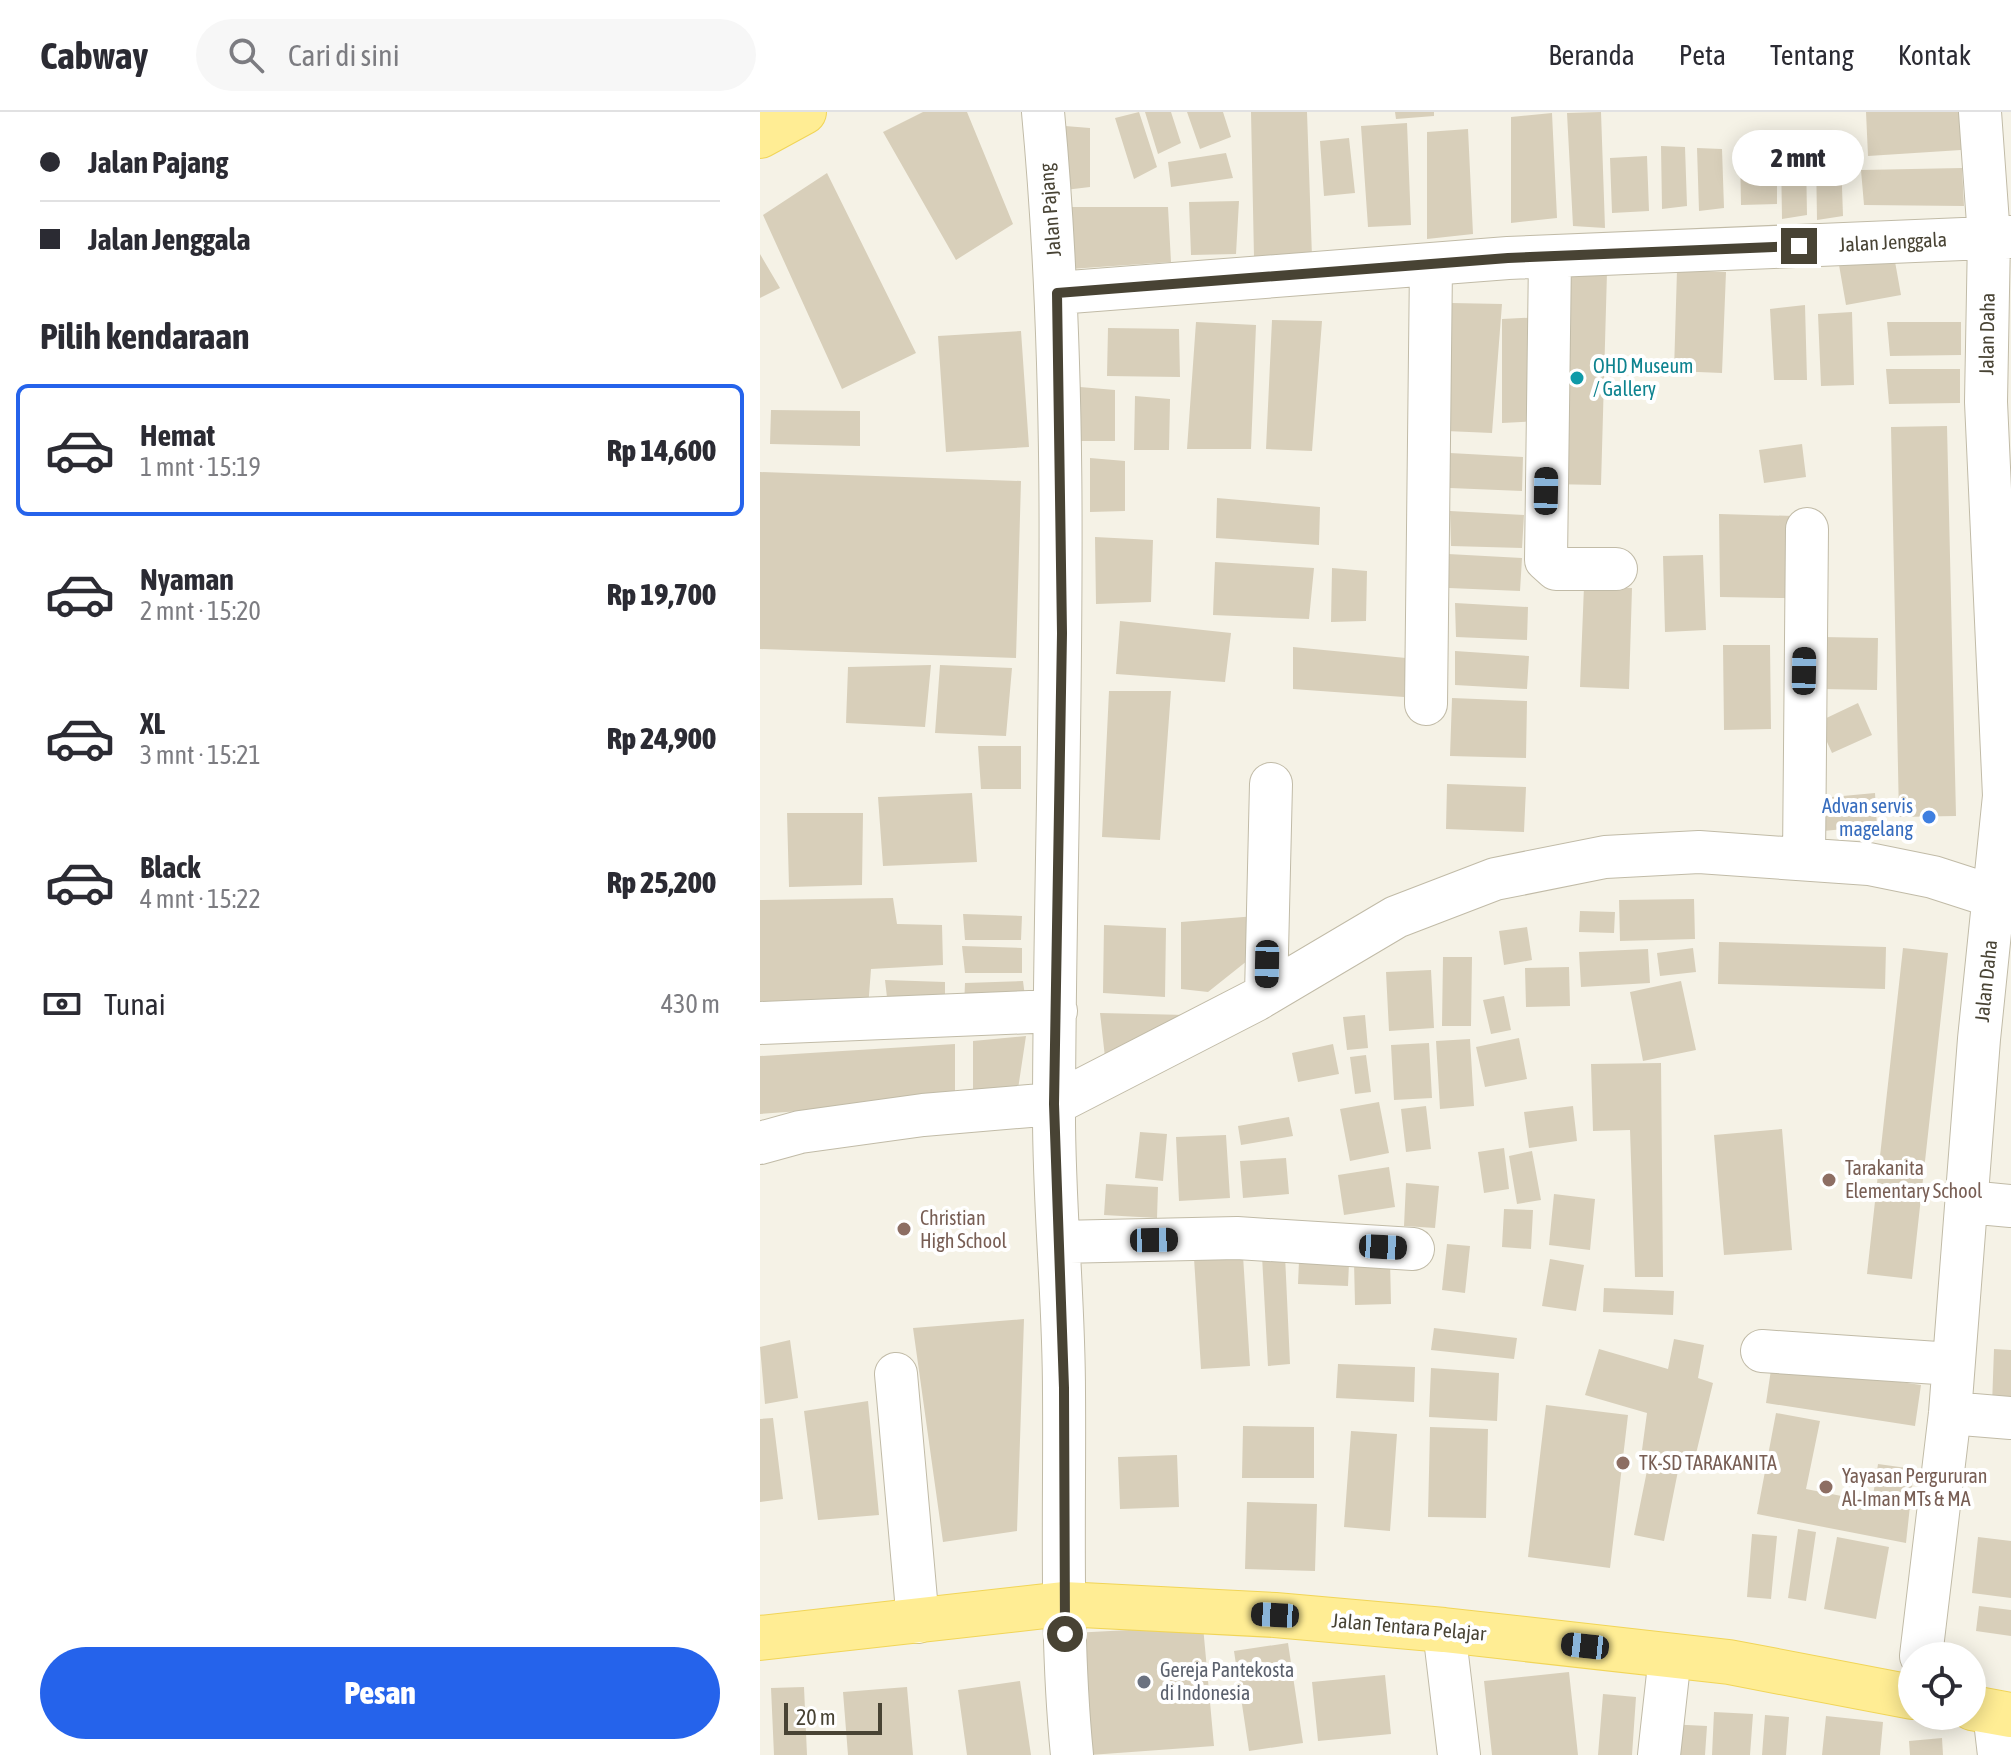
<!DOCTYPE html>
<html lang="id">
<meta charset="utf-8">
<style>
body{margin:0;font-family:"Asap Condensed",sans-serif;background:#f7f7f7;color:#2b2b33;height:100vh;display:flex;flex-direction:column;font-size:30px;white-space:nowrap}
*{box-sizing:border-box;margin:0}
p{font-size:26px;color:#7c7c81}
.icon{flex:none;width:44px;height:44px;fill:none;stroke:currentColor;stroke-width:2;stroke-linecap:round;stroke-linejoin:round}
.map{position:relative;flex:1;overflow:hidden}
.details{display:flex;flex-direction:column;background:#fff;width:760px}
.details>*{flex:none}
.guide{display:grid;align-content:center;height:176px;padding:0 40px;background:#fff}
.fabs{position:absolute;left:1138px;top:1530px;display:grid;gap:16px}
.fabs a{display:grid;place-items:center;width:88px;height:88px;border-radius:50%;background:#fff;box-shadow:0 4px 20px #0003;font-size:40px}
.scale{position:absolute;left:24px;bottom:20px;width:98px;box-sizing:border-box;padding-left:8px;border:4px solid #484334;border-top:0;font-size:22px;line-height:28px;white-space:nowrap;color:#484334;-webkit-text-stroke:6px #fff;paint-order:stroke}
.end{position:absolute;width:36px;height:36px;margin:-18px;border:10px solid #484334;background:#fff;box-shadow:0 0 0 4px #fff}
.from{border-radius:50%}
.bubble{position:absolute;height:56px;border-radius:28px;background:#fff;box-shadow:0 4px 20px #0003;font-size:26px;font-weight:800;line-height:56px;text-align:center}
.car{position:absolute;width:24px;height:48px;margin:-24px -12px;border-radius:10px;box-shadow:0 0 6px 2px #0007;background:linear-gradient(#222 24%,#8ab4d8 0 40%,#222 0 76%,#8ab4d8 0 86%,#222 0)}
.guide b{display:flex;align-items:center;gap:28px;height:76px;font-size:30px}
.guide b+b{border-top:2px solid #e1e1e2}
.guide i{width:20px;height:20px;background:#2b2b33}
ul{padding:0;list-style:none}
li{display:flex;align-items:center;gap:24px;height:132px;margin:0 16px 12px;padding:0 24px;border:4px solid transparent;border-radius:12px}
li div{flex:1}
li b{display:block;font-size:30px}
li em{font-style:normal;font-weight:800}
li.current{border-color:#2563eb}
li>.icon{width:72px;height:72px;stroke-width:1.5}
h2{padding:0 40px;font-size:36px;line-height:96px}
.pay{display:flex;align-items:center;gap:20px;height:88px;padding:0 40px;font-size:30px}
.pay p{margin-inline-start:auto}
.button{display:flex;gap:16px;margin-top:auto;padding:16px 40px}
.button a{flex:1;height:92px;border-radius:48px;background:#2563eb;color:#fff;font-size:32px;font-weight:800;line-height:92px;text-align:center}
header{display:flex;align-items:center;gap:48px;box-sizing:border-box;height:112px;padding:0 40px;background:#fff;border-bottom:2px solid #e1e1e2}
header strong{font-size:38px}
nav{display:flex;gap:44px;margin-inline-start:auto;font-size:28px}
.search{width:560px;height:72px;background:#f7f7f7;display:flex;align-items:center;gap:20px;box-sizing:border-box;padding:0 28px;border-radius:44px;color:#7c7c81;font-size:30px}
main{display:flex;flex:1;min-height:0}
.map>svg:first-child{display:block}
</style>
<header>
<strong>Cabway</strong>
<div class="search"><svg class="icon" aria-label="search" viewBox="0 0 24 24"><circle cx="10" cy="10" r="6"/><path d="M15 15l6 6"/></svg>Cari di sini</div>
<nav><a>Beranda</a><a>Peta</a><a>Tentang</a><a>Kontak</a></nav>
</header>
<main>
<section class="details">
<div class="guide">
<b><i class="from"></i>Jalan Pajang</b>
<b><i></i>Jalan Jenggala</b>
</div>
<h2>Pilih kendaraan</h2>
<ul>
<li class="current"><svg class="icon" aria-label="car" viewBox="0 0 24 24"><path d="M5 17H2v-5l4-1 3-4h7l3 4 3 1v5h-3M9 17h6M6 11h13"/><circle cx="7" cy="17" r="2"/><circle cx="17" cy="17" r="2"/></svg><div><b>Hemat</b><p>1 mnt · 15:19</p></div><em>Rp 14,600</em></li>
<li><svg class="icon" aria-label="car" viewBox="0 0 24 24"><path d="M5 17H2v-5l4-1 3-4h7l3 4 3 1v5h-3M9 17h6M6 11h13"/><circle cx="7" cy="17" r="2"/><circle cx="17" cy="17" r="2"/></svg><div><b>Nyaman</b><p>2 mnt · 15:20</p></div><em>Rp 19,700</em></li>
<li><svg class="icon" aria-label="car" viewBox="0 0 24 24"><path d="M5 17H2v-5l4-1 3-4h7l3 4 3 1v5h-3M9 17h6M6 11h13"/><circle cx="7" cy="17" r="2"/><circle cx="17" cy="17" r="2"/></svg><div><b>XL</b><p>3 mnt · 15:21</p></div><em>Rp 24,900</em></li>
<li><svg class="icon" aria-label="car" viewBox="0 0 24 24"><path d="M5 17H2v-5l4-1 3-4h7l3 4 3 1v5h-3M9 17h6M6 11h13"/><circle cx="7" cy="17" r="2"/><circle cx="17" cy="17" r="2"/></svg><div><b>Black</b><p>4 mnt · 15:22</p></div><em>Rp 25,200</em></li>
</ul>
<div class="pay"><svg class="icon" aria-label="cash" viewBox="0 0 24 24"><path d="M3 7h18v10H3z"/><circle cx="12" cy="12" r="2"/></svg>Tunai<p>430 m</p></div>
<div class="button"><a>Pesan</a></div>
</section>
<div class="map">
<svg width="1251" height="1643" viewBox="0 0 1251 1643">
<rect width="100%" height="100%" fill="#f5f2e6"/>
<!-- building -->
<path fill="#d8cfba" d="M163,0H207L253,112L196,148L123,20Z
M379,0L397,55L374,67L355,6Z
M385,0H411L421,31L398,42Z
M427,0H463L471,25L440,37Z
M491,0H547L552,145H494Z
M635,0H674V4L636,7Z
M841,0L845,116L813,114L807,1Z
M1106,0H1201V38L1108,44Z
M792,1L797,106L751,111V5Z
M647,11L651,113L608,115L601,14Z
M305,14L330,16V75L305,78Z
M708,17L713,122L667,127V20Z
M589,26L595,81L564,84L560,29Z
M901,34L925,35L927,94L902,97Z
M937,36L962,37L964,96L939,99Z
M1017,37V92L981,93L980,38Z
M466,41L473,66L411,75L408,50Z
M887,44L889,99L852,101L850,46Z
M1021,44L1046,45L1047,103L1022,107Z
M1056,44L1081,46L1083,104L1057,108Z
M1202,56L1204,94L1104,93L1101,58Z
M67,61L156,241L82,277L3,103Z
M479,89L476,142L431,143L429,90Z
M304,95H408L411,150L310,157Z
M0,142L20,176L0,186Z
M1134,144L1141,183L1086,193L1079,153Z
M917,158L966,160L962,261L914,259Z
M793,159L847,160L841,373L788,372Z
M692,191L742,192L732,321L686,319Z
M1045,193L1047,268H1014L1010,197Z
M1092,200L1094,273L1061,274L1058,202Z
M782,205L780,309L742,311V207Z
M512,208L562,209L552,339L506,337Z
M436,210L496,213L491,337H427Z
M1127,210H1201V243L1130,244Z
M348,216L419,217L420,265L347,264Z
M261,219L269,335L186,340L178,224Z
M1126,257H1200V291L1129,292Z
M320,275L355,278V329H320Z
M375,284L410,287L409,338H374Z
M11,298L100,299V334L10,332Z
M1187,314L1196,704L1139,705L1131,315Z
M1042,332L1046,365L1004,371L999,338Z
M690,341L763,345L762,379L690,376Z
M330,346L365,349V399L330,400Z
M0,360L261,369L256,546L0,537Z
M457,386L560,395L559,433L456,426Z
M690,399L764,403L762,436L691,434Z
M959,402L1034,404L1025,486L960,485Z
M335,425L393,428L391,490L336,492Z
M688,442L762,446L760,479L689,476Z
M943,443L946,518L905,520L903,444Z
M455,450L554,456L549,507L453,503Z
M572,456L607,459L606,509L571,510Z
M824,474L872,476L869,577L820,575Z
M695,491L768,495L767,528L696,525Z
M360,509L471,521L465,570L356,562Z
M1062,525L1118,526L1117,578L1062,577Z
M963,533H1010L1011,617L964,618Z
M533,535L646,546L644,585L533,577Z
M695,539L769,544L767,577L695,573Z
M171,553L165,615L86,611L88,555Z
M180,553L252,556L246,624L175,621Z
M349,579H411L400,728L342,725Z
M692,586L767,589L766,646L690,644Z
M1098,591L1112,623L1072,641L1058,610Z
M218,634H261V677H221Z
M687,672L766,675L764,720L686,717Z
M212,681L217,750L123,754L118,685Z
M1115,681L1117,714L1063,719L1061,686Z
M27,701H103L102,773L29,775Z
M133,786L137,812L182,813L183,853L111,857L108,896L0,901V788Z
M934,787L935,827L860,829L859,788Z
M820,799L855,800L854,821L819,820Z
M203,802L262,804L261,828H205Z
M496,804L502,837L448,880L421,877V810Z
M344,813L406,816L405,885L343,881Z
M767,815L772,848L744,853L739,819Z
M959,830L1126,835L1125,877L958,872Z
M202,834L262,836V861H205Z
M933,836L936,860L900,864L897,841Z
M1143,836L1188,841L1152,1167L1107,1162Z
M888,837L890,871L821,875L819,840Z
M683,845H712L711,914H682Z
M809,855L810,894L766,895L765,856Z
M671,858L674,916L629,919L626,860Z
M125,868L185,870V894H128Z
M263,869L266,893L204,895L205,871Z
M921,869L936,938L883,949L870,880Z
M744,884L751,918L731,922L723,888Z
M340,901L427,903L346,954Z
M605,903L608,936L587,938L583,905Z
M266,924L258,977L213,979V929Z
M759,926L767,967L725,975L716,935Z
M710,927L714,994L680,997L676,929Z
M669,931L672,986L634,988L631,933Z
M195,932V988L0,1002V944Z
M573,932L579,962L538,970L532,941Z
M606,943L611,980L595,982L590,945Z
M901,951L903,1165H875L870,1018L833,1019L831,952Z
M619,990L629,1041L590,1049L580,997Z
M666,994L671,1037L646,1040L641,997Z
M813,994L817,1029L769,1036L764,1000Z
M529,1005L533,1024L481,1033L478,1014Z
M1022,1017L1032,1138L964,1143L954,1023Z
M380,1020L407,1022L403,1069L375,1066Z
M466,1023L470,1086L419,1089L416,1025Z
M744,1036L749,1077L724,1081L718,1040Z
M772,1039L781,1088L757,1092L749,1044Z
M526,1046L529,1082L483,1086L480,1049Z
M629,1055L635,1095L584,1103L578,1063Z
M646,1071L679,1074L675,1116L644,1114Z
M346,1072L398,1075L397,1106L344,1103Z
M794,1082L835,1087L830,1138L789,1133Z
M744,1097L773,1098L771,1137L742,1135Z
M482,1128L490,1254L441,1257L433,1130Z
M687,1132L710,1134L705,1181L682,1178Z
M525,1143L530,1252L508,1254L502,1144Z
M790,1147L824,1153L816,1199L782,1194Z
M630,1148L631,1192L595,1193L594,1149Z
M539,1149L589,1151L588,1174L538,1172Z
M844,1176L914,1179L913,1203L843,1200Z
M264,1207L257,1419L183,1430L153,1216Z
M674,1216L757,1226L754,1247L671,1238Z
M914,1227L944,1233L938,1266L953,1271L935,1346L921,1344L904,1429L874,1423L891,1339L882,1338L887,1301L825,1283L839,1237L908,1257Z
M30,1228L38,1286L5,1292L0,1235Z
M1234,1237L1251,1238V1294L1232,1293Z
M1012,1251L1161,1273L1155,1314L1006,1291Z
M578,1252L655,1255L654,1290L576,1286Z
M671,1256L739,1261L737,1309L669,1305Z
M108,1289L119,1403L58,1408L44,1299Z
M786,1293L868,1303L850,1456L768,1445Z
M1016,1301L1060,1309L1046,1377L1112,1390L1118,1352L1154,1357L1146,1431L997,1402Z
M13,1306L23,1387L0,1390V1307Z
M483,1314L554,1315V1366H482Z
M670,1315L728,1317L726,1406L668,1405Z
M591,1319L637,1322L630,1419L584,1415Z
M417,1343L419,1395L360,1397L358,1345Z
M487,1390L557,1392L555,1459L485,1457Z
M1038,1417L1056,1420L1046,1489L1028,1486Z
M992,1422L1017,1424L1011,1487L987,1485Z
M1077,1425L1129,1435L1116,1507L1064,1497Z
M1218,1425L1251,1429V1486L1212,1481Z
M1219,1494L1251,1498V1524L1216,1519Z
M443,1514L454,1634L330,1643L313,1521Z
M528,1531L543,1631L489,1639L474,1539Z
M809,1560L818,1643H732L724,1569Z
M625,1563L631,1622L558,1629L552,1570Z
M260,1569L271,1643H207L198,1578Z
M44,1575L47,1643H14L11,1576Z
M147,1575L153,1643H88L83,1580Z
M843,1582L876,1585L872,1643H838Z
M954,1600L993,1602L990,1643H952Z
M1005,1603L1029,1605L1026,1643H1002Z
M1066,1604L1123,1610L1120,1643H1062Z
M907,1612L947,1614L945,1643H906Z
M1182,1626L1183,1643H1150L1149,1629Z"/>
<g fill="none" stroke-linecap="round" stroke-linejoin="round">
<!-- minor casing -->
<g stroke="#c1bba7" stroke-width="44">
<path id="minor" d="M283,0C314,330 295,660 294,991C293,1087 304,1183 304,1280C305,1401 300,1522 312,1643
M790,145L786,448L796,457H856
M297,181L748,146L1251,125
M666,592L671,153
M1044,747L1047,417
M506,882L511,672
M0,911L296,899
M0,1031L40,1020L163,1003L294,992L496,888L636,805L735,767L845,745L939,740L1109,752L1173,765L1235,785L1251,797
M1208,1090L1251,1094
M299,1130L477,1126L653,1137
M1002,1239L1192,1252
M136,1262L158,1510
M1190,1301L1251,1306
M684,1518L699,1643
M1161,1544L1190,1301L1219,927L1244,684L1226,290L1229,125L1220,0
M1234,1600L1239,1643
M899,1643L910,1544"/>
</g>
<!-- major casing -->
<g stroke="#f1d558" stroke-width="46">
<path id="major" d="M0,24L44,0
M0,1526L303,1492L515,1503L684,1518L969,1550L1152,1585
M1212,1596L1251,1603"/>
</g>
<!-- minor -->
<use href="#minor" stroke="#fff" stroke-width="42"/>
<!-- major -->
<use href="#major" stroke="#ffed94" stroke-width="44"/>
</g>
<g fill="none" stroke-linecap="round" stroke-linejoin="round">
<!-- route -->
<path stroke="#484334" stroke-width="10" d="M305,1522L304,1276L294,992L302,521L297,181L748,146L1039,134"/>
</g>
<!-- markers -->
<circle fill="#0f9aa8" stroke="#fff" stroke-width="3" cx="817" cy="266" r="8"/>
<circle fill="#3f7fe0" stroke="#fff" stroke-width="3" cx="1169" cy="705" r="8"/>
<g fill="#8d6e63" stroke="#fff" stroke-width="3">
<circle cx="1069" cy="1068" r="8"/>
<circle cx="144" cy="1117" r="8"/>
<circle cx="863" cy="1351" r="8"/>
<circle cx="1066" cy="1375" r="8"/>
</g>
<circle fill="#6b7280" stroke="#fff" stroke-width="3" cx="384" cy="1570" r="8"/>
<g text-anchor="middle" stroke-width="8" stroke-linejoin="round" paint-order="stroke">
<!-- street labels -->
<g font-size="20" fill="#484334" stroke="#fff">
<text transform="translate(290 98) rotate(-95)" y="7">Jalan Pajang</text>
<text transform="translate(1133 130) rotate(-3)" y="7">Jalan Jenggala</text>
<text transform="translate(1227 222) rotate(-89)" y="7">Jalan Daha</text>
<text transform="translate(1226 869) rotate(-84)" y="7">Jalan Daha</text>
<text transform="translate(649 1515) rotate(5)" y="7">Jalan Tentara Pelajar</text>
</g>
<!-- culture labels -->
<g font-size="20" fill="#0d838f" stroke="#fff" text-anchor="start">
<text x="833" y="261">OHD Museum<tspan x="833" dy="23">/ Gallery</tspan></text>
</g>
<!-- shop labels -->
<g font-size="20" fill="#366cbe" stroke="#fff" text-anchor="end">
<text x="1153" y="701">Advan servis<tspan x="1153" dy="23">magelang</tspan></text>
</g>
<!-- education labels -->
<g font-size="20" fill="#785e54" stroke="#fff" text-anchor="start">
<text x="1085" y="1063">Tarakanita<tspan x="1085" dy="23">Elementary School</tspan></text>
<text x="160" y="1113">Christian<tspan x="160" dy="23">High School</tspan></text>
<text x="879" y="1358">TK-SD TARAKANITA</text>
<text x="1082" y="1371">Yayasan Pergururan<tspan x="1082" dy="23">Al-Iman MTs &amp; MA</tspan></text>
</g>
<!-- worship labels -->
<g font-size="20" fill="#5b616d" stroke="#fff" text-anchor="start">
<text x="400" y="1565">Gereja Pantekosta<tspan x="400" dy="23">di Indonesia</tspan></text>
</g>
</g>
</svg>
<div class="fabs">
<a><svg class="icon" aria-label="locate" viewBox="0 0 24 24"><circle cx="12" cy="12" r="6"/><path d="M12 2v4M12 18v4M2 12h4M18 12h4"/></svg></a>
</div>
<div class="scale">20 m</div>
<i class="end from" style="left:305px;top:1522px"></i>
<i class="end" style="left:1039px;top:134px"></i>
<div class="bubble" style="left:972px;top:18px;width:132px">2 mnt</div>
<i class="car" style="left:786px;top:379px;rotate:1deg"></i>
<i class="car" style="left:1044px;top:559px;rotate:1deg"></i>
<i class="car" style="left:507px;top:852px;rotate:181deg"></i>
<i class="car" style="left:394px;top:1128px;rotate:89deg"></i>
<i class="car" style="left:623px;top:1135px;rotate:93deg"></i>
<i class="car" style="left:515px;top:1503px;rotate:273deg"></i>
<i class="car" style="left:825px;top:1534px;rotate:276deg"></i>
</div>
</main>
